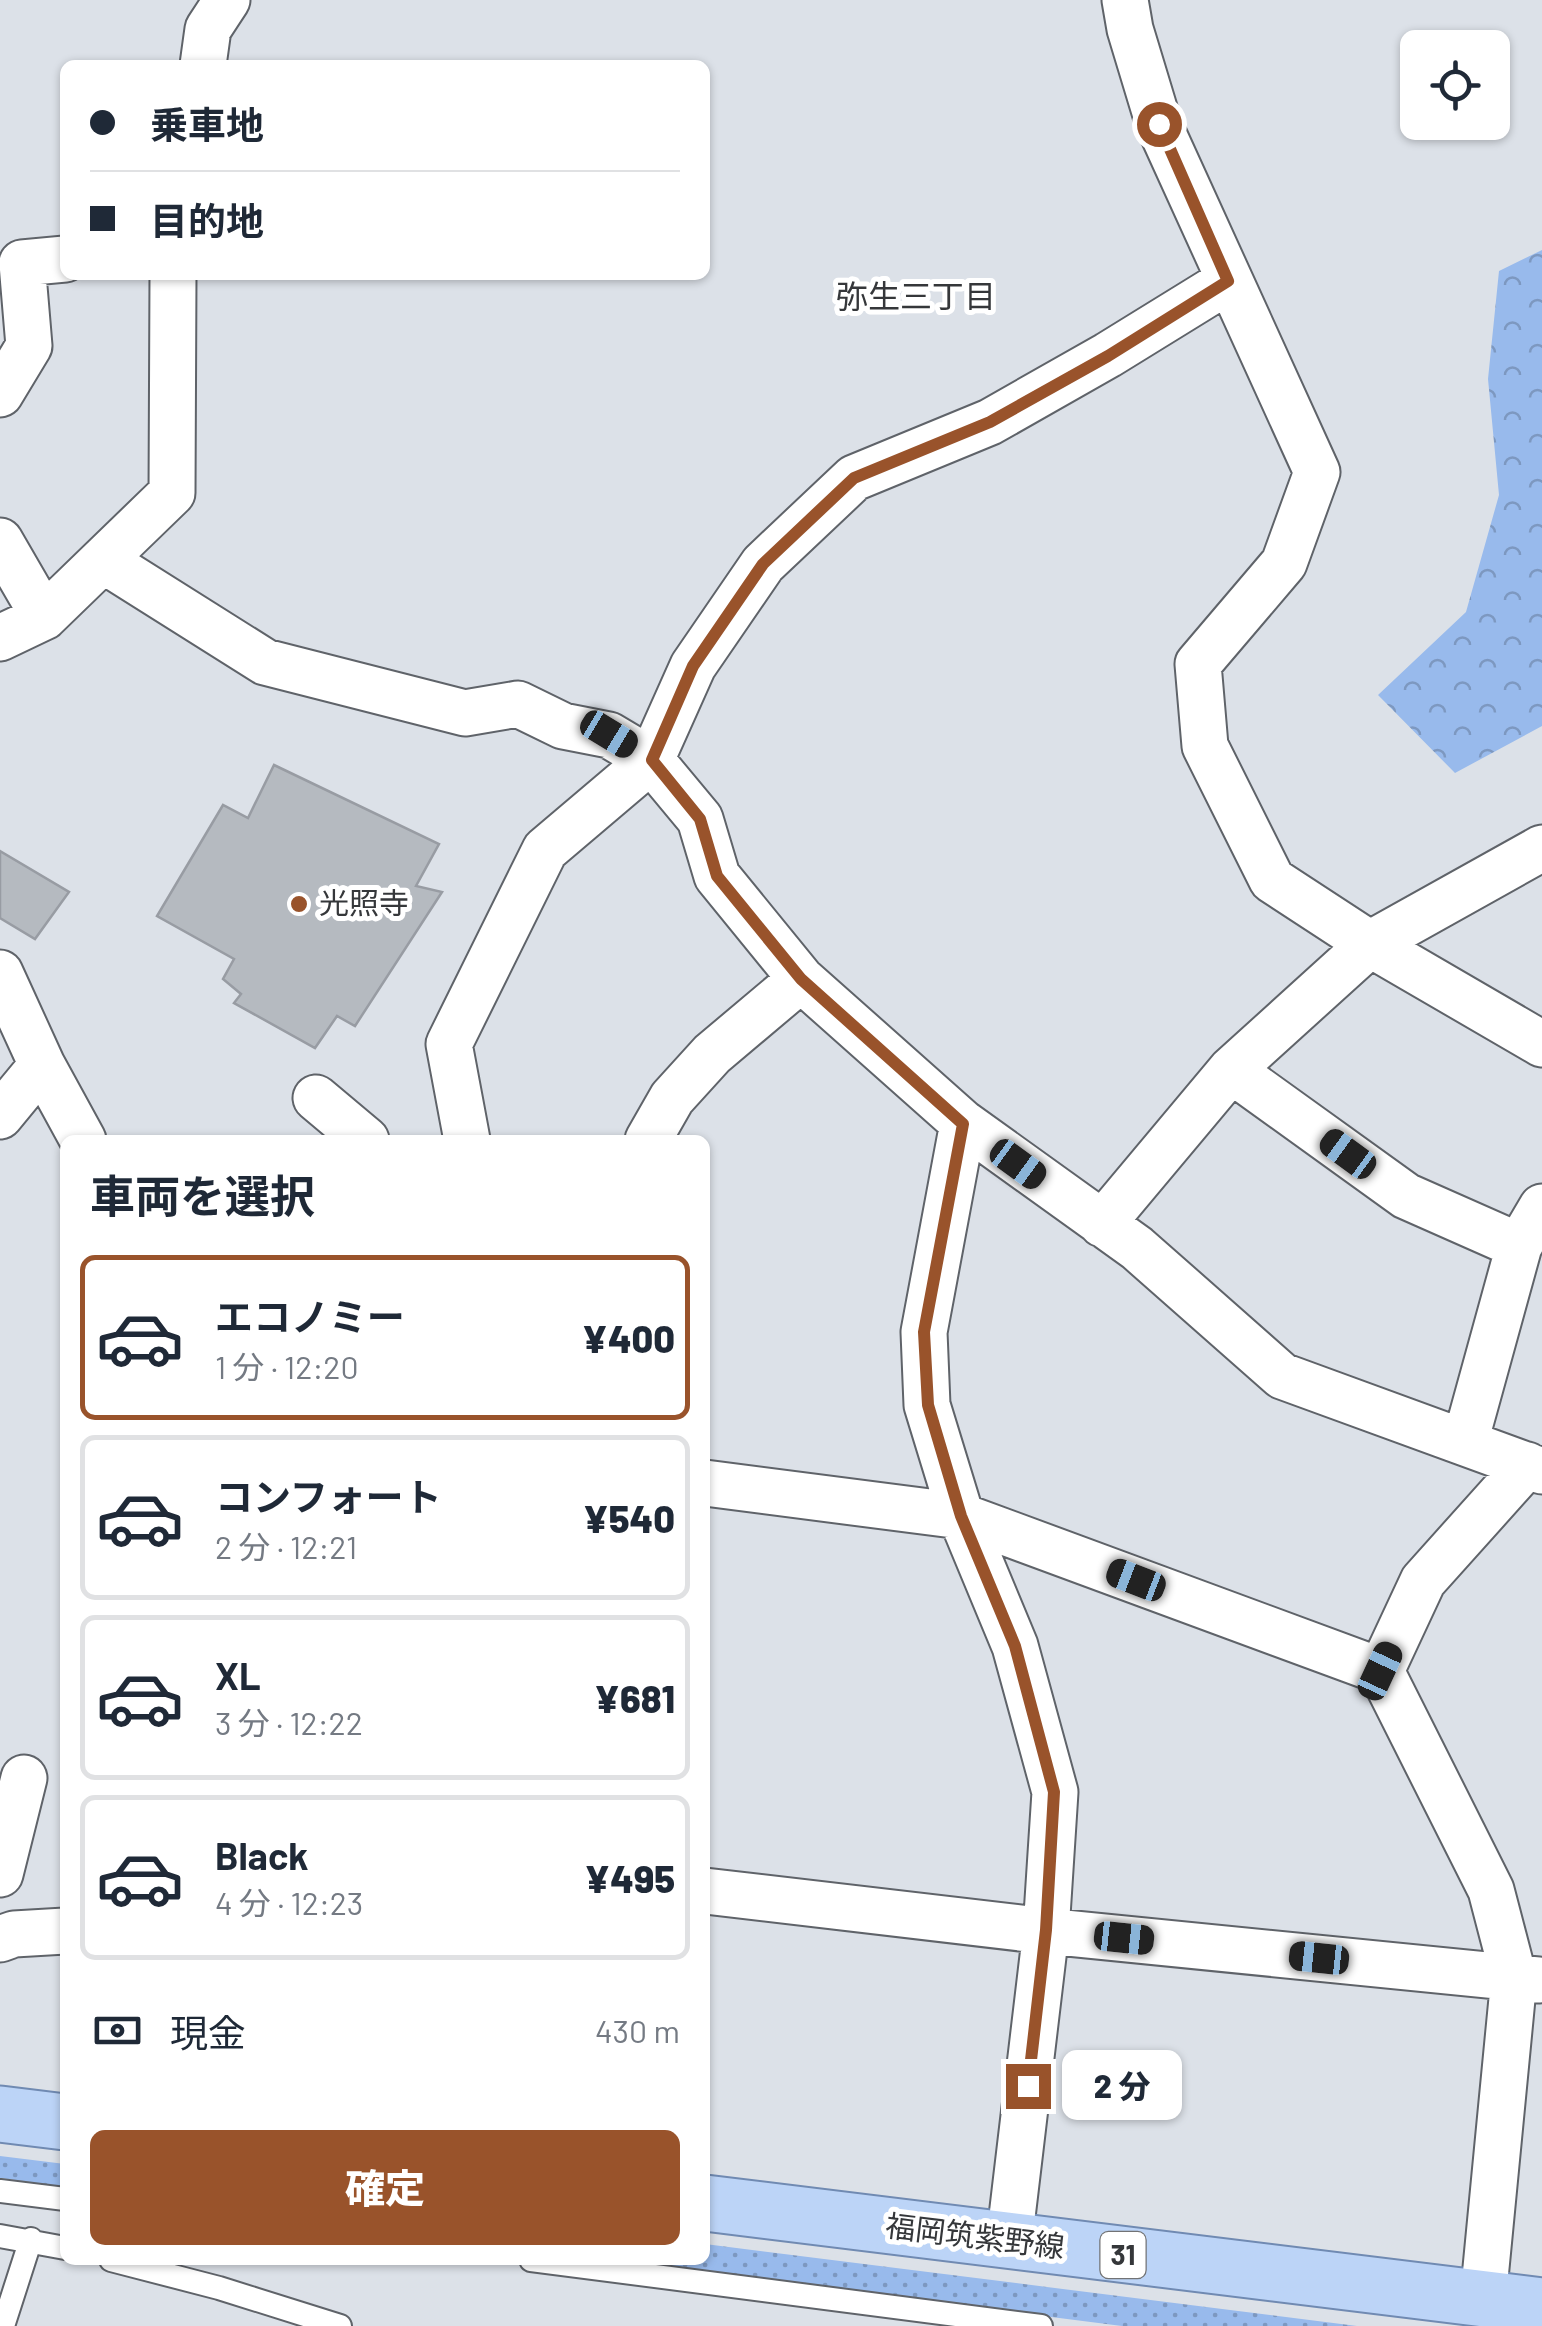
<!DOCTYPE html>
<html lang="ja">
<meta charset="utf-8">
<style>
body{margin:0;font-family:Barlow,"Noto Sans JP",sans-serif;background:#f2f2f3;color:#1f2937;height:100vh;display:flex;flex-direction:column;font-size:38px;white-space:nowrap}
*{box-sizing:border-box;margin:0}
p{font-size:32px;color:#747a83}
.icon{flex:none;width:55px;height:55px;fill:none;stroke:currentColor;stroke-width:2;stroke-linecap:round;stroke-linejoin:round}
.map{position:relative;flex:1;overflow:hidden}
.drawer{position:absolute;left:60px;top:1135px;width:650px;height:1130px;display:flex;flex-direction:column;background:#fff;border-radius:15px;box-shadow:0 2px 8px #0004}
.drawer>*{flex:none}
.banner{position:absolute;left:60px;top:60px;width:650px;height:220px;border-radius:15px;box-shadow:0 2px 8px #0004;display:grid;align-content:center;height:220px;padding:0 30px;background:#fff}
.controls{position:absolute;left:1400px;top:30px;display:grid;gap:20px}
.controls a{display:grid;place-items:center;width:110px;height:110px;border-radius:15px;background:#fff;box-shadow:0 2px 8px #0004;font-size:50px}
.end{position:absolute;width:45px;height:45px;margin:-22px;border:12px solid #99532b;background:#fff;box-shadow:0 0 0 5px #fff}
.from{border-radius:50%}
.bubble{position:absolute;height:70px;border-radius:15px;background:#fff;box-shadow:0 2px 8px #0004;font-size:32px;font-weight:800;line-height:70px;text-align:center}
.car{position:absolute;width:30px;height:60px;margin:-30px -15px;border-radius:12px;box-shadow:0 0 8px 2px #0007;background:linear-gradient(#222 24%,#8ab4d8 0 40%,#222 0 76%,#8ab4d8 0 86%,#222 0)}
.banner b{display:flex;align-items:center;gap:35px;height:95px;font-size:38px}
.banner b+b{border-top:2px solid #e0e1e3}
.banner i{width:25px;height:25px;background:#1f2937}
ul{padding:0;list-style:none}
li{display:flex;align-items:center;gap:30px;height:165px;margin:0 20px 15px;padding:0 10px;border:5px solid #e0e1e3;border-radius:15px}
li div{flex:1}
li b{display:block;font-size:38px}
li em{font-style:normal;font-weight:800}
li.selected{border-color:#99532b}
li>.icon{width:90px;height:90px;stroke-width:1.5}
h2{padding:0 30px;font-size:45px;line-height:120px}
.pay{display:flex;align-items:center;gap:25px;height:110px;padding:0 30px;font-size:38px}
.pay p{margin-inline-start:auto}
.button{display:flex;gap:20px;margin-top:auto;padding:20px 30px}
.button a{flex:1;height:115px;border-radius:15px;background:#99532b;color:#fff;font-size:40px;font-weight:800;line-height:115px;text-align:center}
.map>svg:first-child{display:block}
</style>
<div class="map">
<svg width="1542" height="2326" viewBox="0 0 1542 2326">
<defs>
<pattern id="grass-dots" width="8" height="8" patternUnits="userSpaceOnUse" patternTransform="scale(2.5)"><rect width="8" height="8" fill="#98baec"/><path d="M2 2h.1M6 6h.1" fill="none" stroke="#7d98c0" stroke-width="1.8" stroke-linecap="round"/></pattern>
<pattern id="forest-crowns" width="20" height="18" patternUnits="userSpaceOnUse" patternTransform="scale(2.5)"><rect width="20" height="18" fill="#98baec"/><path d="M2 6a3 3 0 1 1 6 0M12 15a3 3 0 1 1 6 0" fill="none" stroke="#7d98c0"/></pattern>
</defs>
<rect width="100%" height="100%" fill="#dce1e8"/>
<!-- grass -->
<path fill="url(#grass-dots)" d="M0,2156L65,2164V2187L0,2178Z
M705,2244L1357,2326H1122L607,2260H705Z"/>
<!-- forest -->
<path fill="url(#forest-crowns)" d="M1542,250V726L1455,773L1378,695L1466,612L1499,495L1488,379L1499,271Z"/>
<!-- building -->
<path fill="#b5bac0" stroke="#989ca3" stroke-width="2.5" d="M274,765L439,844L416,886L442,892L355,1026L337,1016L315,1048L234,1003L241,994L223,979L234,959L157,916L223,805L248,818Z
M0,851L69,892L35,939L0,918Z"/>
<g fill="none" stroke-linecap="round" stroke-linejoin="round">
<!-- lane casing -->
<g stroke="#5f6369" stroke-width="26">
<path id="lane" d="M0,2191L65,2199
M0,2236L65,2248
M111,2260L219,2288L340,2326
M531,2260L1041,2326
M3,2326L31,2239"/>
</g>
<!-- street casing -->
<g stroke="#5f6369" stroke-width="49">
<path id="street" d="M1125,0L1130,29L1159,125L1317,472L1284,563L1198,664L1205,746L1272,880L1370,944L1542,1044
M203,65L208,29L227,0
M1228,281L1108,355L990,422L854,478L763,564L693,666L651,760L700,819L717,876L801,979L963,1123L1137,1248L1282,1376L1542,1471
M0,394L29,346L22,263L65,259
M0,541L44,617
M103,560L265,662L465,713L518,704L563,726L609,735L651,760L545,850L449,1044L467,1140
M0,638L44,617L172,493L173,275
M0,973L42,1065L83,1140
M1231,1070L1406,1196L1519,1246
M316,1098L366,1140
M0,1116L42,1065
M963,1123L924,1332L927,1405L961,1516L1015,1646L1055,1792L1046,1931L1009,2242
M648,1140L672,1098L712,1054L801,979
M1102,1224L1231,1070L1370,944L1542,848
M1465,1442L1519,1246L1542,1207
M705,1483L961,1516L1381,1671
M0,1874L24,1778
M705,1891L1046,1931L1538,1980
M0,1939L14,1934L65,1931
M1483,2299L1514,1978L1491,1890L1381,1671L1423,1581L1527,1465"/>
</g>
<!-- primary casing -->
<g stroke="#708ab2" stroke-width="59">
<path id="primary" d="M0,2114L65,2122
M705,2203L1542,2306"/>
</g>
<!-- lane -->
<use href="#lane" stroke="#fff" stroke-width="22"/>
<!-- street -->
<use href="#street" stroke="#fff" stroke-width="45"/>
<!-- primary -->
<use href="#primary" stroke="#bcd4f7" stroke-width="55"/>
</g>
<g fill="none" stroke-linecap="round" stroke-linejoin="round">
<!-- route -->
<path stroke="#99532b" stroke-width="12" d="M1028,2086L1046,1930L1054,1792L1015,1646L961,1516L928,1405L924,1332L963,1124L801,979L717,876L700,819L652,760L693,666L763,564L854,478L990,422L1108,356L1228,281L1159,124"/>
</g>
<!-- markers -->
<circle fill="#99532b" stroke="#fff" stroke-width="4" cx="299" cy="904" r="10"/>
<g text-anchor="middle" stroke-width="10" stroke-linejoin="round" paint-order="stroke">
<!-- shield labels -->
<rect fill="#fff" stroke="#727375" stroke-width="2.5" x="1100.5" y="2232" width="45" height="46" rx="8"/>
<g font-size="28" font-weight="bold" fill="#35373a">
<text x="1123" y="2265">31</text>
</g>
<!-- poi labels -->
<g font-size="30" fill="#35373a" stroke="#fff" text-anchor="start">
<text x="319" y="914">光照寺</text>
</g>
<!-- street labels -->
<g font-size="30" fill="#35373a" stroke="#fff">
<text transform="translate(975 2237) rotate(7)" y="10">福岡筑紫野線</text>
</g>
<!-- neighbourhood labels -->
<g font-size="32" fill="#35373a" stroke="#fff">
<text x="916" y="308">弥生三丁目</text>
</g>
</g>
</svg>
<div class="controls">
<a><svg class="icon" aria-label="locate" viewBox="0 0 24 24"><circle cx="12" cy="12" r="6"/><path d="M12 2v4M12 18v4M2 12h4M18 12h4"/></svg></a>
</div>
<i class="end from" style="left:1159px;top:124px"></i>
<i class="end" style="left:1028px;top:2086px"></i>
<div class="bubble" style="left:1062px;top:2050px;width:120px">2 分</div>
<i class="car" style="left:609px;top:734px;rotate:121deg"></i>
<i class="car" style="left:1348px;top:1154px;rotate:306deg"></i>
<i class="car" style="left:1018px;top:1164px;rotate:126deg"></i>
<i class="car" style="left:1136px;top:1580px;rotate:291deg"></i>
<i class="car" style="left:1380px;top:1671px;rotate:25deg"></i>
<i class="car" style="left:1124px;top:1938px;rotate:96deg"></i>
<i class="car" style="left:1319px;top:1958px;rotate:276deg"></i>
<div class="banner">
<b><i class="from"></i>乗車地</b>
<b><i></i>目的地</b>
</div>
<section class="drawer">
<h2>車両を選択</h2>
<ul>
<li class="selected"><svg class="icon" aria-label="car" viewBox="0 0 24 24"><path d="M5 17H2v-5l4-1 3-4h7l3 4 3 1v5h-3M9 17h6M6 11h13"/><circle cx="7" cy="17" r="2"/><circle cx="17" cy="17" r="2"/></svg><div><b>エコノミー</b><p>1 分 · 12:20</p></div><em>¥400</em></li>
<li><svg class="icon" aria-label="car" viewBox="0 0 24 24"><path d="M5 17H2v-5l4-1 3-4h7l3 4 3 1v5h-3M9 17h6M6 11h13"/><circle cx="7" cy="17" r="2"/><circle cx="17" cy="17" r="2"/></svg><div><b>コンフォート</b><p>2 分 · 12:21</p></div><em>¥540</em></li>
<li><svg class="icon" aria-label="car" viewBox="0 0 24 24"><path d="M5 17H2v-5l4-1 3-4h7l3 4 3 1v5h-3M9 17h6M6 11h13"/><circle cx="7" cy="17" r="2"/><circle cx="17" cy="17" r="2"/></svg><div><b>XL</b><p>3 分 · 12:22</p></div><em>¥681</em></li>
<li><svg class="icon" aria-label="car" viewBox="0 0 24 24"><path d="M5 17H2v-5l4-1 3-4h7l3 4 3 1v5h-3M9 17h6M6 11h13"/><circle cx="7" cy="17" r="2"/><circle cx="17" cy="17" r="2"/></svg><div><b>Black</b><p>4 分 · 12:23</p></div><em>¥495</em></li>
</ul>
<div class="pay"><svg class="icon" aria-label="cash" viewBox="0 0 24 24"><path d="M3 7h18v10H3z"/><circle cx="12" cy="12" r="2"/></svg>現金<p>430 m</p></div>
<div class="button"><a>確定</a></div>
</section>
</div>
